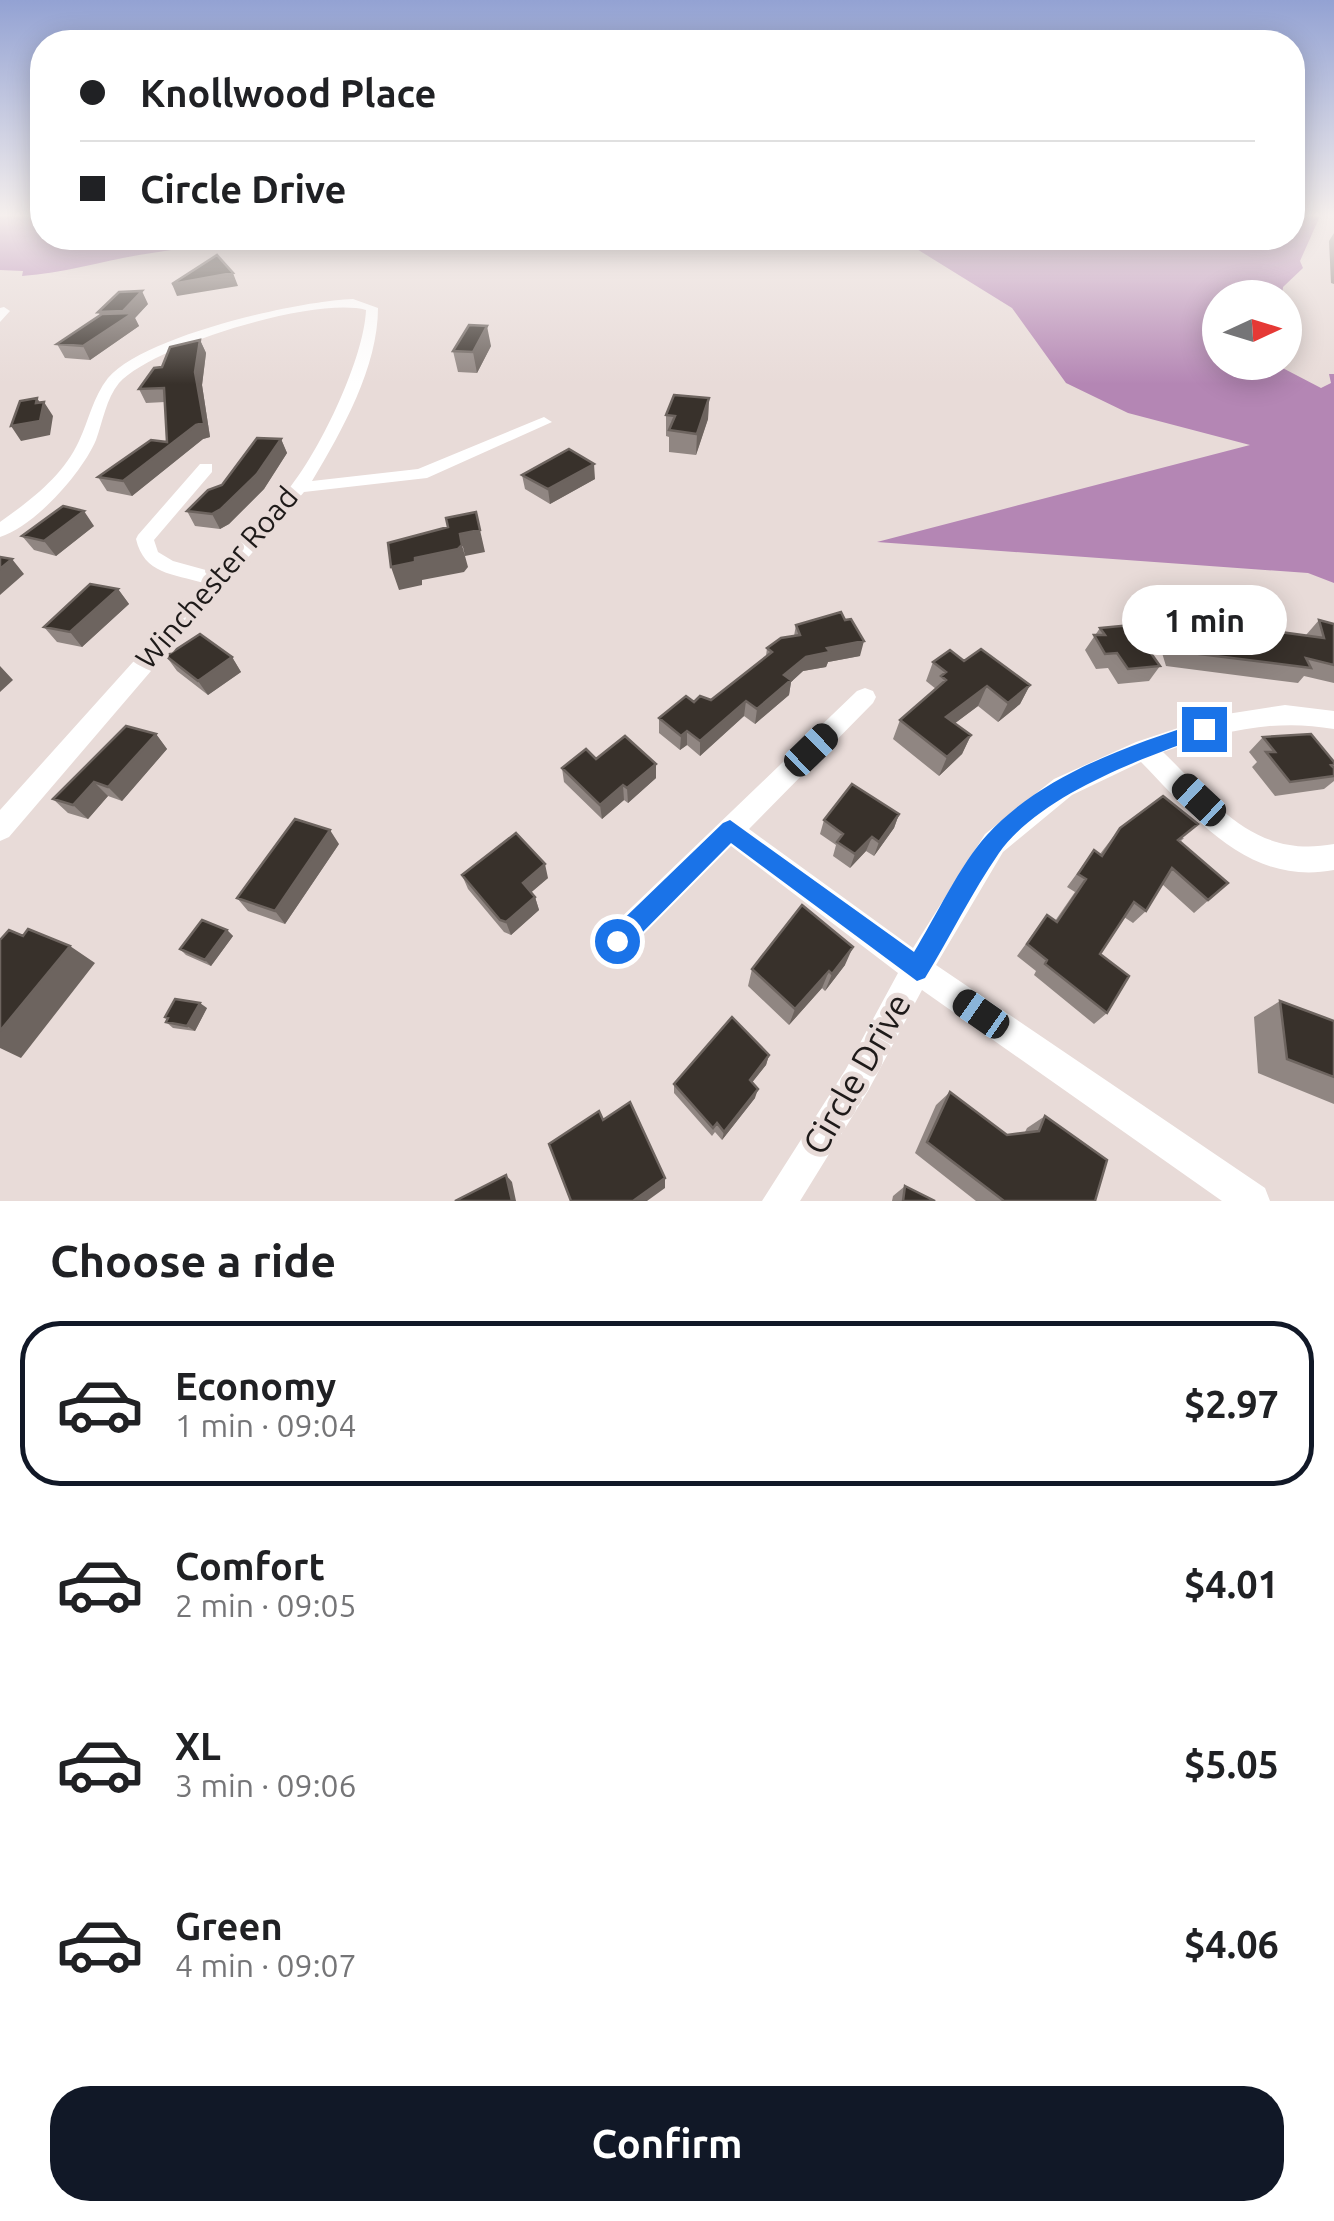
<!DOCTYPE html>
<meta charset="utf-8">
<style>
body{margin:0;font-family:Ubuntu,sans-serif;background:#f2f2f2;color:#202124;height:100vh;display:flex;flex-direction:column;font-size:38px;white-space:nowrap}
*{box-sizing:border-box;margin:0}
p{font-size:32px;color:#757577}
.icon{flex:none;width:55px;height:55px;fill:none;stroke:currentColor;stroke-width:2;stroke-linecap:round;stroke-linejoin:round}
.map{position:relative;height:1201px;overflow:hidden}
.drawer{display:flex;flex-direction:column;background:#fff;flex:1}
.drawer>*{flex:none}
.banner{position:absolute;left:30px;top:30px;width:1275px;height:220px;border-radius:40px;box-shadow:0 5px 25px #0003;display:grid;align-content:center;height:220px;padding:0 50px;background:#fff}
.needle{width:65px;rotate:86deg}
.fabs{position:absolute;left:1202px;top:280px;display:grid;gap:20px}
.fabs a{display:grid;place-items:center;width:100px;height:100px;border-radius:50%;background:#fff;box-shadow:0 5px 25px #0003;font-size:50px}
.end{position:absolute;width:45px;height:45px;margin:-22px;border:12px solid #1a73e8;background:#fff;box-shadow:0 0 0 5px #fff}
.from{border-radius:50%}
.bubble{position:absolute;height:70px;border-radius:35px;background:#fff;box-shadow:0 5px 25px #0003;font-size:32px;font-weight:700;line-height:70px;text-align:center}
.car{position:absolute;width:30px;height:60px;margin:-30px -15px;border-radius:12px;box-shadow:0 0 8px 2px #0007;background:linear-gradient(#222 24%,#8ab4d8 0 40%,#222 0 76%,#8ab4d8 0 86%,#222 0)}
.banner b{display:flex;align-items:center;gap:35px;height:95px;font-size:38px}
.banner b+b{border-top:2px solid #e0e0e0}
.banner i{width:25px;height:25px;background:#202124}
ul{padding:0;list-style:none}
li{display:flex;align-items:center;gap:30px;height:165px;margin:0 20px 15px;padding:0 30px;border:5px solid transparent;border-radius:40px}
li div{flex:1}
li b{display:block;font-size:38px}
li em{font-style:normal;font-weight:700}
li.on{border-color:#111827}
li>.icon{width:90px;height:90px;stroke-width:1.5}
h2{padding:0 50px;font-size:45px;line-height:120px}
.action{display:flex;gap:20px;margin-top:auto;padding:20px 50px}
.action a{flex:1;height:115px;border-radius:40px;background:#111827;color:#fff;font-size:40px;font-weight:700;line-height:115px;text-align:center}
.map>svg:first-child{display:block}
</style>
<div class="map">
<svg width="1334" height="1201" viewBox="0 0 1334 1201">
<rect width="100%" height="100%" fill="#e8dbd8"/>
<!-- water -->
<path fill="#b486b4" d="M0,216H42V238H288C238,241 188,247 139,255C99,262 63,273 22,276L23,271L0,270Z
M1293,216H1320L1300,261L1303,268L1283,287L1282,297L1220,298V362L1273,363L1321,388L1331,383L1329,374H1334V583L1308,573L877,542L1250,445L1128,413L1066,383L1012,308L899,238H1292Z"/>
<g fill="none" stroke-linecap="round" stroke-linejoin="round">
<!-- street -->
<path fill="#fff" fill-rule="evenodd" d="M353,299L378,308C378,367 342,431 312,481L418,469L539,419L544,417L552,422L427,478L304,492L9,837L0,841V810L204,583C173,574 144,574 136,539L138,535L200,464H212V472L154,540L158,552L173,561L213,572C239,544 266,516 291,486C321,448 364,358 366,310C317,296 153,345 119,383C106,399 103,421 96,440C82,473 35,526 0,537V522C31,500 63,476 79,441C89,420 93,397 108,378C144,336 297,301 353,299Z
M4,307L10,311L0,322V308Z
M865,688L873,691L876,697L873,703L749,829L913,948L985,834L1054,779L1136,742L1214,716L1285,705L1334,711V729C1273,718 1221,732 1163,752C1216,803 1253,859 1334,844V870C1247,886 1196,818 1141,762L1072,795L1003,852L936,965L1265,1188L1270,1201H1222L922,990L868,1091L800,1201H762L846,1069L898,973L731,846L627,951L617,955L607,951L603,941L607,931L857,691Z"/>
</g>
<!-- wall -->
<path fill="#908682" d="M1334,233V284L1331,283L1329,241Z
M148,304L135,318L139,326L90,360L65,358L57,344L100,315L98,312Z
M200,340L206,353L202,385L210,437L203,439L132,496L107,491L98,477L167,442L165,402L146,403L139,389L162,367Z
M491,346L477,373L458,372L453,351Z
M709,398L708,419L696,455L669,452V437L666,436V415Z
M281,439L287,453L264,489L229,524L220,529L195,526L187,511Z
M522,475L595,479L550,504L525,489Z
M94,526L56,556L34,550L22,536Z
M118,589L129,604L82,647L57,642L44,627Z
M1319,620L1334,624V683L1304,676L1298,683L1166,666L1159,643L1169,628L1228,636L1236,626L1306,635Z
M796,625L860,656L828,662L826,667L803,671L791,682L789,695L755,724L744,716L700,756L687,745L680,750L659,733V718L694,702L711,700L766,656L767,648L794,636Z
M1100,628L1160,666L1149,681L1118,684L1108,668L1096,669L1085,650Z
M166,656L232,657L241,672L208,695L177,671Z
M964,661L1030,685L1020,704L998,722L978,706L955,723L971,735L962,754L939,776L893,739L900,720L936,689L926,681L933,662Z
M156,734L167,749L122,801L108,796L88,819L68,813L53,799Z
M1263,737L1334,762V781L1324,789L1275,796L1252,767L1257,762L1249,752Z
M596,759L656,778L628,803L624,800L602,819L564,782L562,768Z
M899,814L894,828L874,856L866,851L850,868L833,856L836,845L820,834L824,820Z
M1120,828L1184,838L1180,842L1228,883L1194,913L1162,884L1146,911L1133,923L1124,917L1100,954L1107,1013L1094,1024L1034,975L1036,971L1017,956L1047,915L1055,921L1075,892L1067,887L1094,850L1100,854Z
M339,844L285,924L248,911L237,898Z
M462,875L548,878L531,892L535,897L539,910L511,935L504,932L468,889Z
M227,930L233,936L211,966L186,955L180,949Z
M845,965L825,991L822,988L789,1025L748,986L752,969Z
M1280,1001L1334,1021V1104L1258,1073L1254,1017Z
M207,1008L195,1031L173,1028L166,1022L168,1019L165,1017Z
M769,1055L766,1065L752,1082L755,1098L722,1140L715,1132L712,1136L674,1093V1084Z
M950,1092L1007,1135L1025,1132L1027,1128L1045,1116L1095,1201H976L915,1153L936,1105Z
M905,1186L935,1201H892L893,1196Z"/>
<!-- shaded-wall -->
<path fill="#6d645f" d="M233,273L238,286L177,296L172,284Z
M142,291L148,304L135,318L139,326L90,360L83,346L126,318L123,311Z
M487,326L491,346L477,373L473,352Z
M200,340L206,353L202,385L210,437L203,439L132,496L123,481L196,425L195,372Z
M37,398L43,407L44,402L53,416L50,435L21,441L11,426L36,403Z
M709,398L708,419L696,455L697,434Z
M281,439L287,453L264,489L229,524L220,529L212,514Z
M594,464L595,479L550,504L548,489Z
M84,511L94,526L56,556L44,541Z
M480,530L485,552L465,556L460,534Z
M462,545L468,567L464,572L422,580V585L399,590L391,567L415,558Z
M12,559L24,574L0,595V569Z
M118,589L129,604L82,647L70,632Z
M864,641L860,656L828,662L826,667L803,671L791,682L789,695L755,724L757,709L784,675L806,657L827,648Z
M232,657L241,672L208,695L198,681Z
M0,666L13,680L0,692Z
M1030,685L1020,704L998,722L1008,703Z
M987,686L978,706L938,736L946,717Z
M746,701L744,716L700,756V741Z
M687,731V745L680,750L681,736Z
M156,734L167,749L122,801L108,787Z
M971,735L962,754L939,776L947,757Z
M656,764V778L628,803L627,788Z
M94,782L108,796L88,819L73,805Z
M623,785L624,800L602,819L600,805Z
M899,814L894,828L874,856L879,842Z
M330,830L339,844L285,924L275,911Z
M872,837L866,851L850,868L855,854Z
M545,864L548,878L527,896L523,883Z
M535,897L539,910L511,935L506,922Z
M227,930L233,936L211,966L205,960Z
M70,946L95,963L21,1058L0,1048V1031Z
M853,947L845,965L825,991L832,974Z
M829,971L822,988L789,1025L795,1009Z
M200,1003L207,1008L195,1031L187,1026Z
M769,1055L766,1065L747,1089L750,1080Z
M758,1089L755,1098L722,1140L724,1132Z
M506,1175L512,1182L516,1201H512Z
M665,1178V1188L647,1201H633Z"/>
<!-- building -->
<path fill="#38312b" stroke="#6d645f" stroke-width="2.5" d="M217,255L233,273L172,284Z
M142,291L123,311L98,312L119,292Z
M133,313L83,346L57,344L102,314Z
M469,325L487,326L473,352L453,351Z
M200,340L195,372L204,423L196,425L123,481L98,477L151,440L167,442L164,388L139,389L154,368L162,367L170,347Z
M674,395L709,398L697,434L669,430L675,416L666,415Z
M37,398L36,403L44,402L40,421L11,426L20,401Z
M257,438L281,439L257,474L221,509L212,514L187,511L208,490L222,485Z
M569,449L594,464L548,489L522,475Z
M63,506L84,511L44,541L22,536Z
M476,512L480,530L460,534L462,545L458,549L415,558V562L391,567L388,543L448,527L446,518Z
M0,557L12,559L0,569Z
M90,584L118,589L70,632L44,627Z
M841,612L845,620L851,619L864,641L827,648L830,652L806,657L784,675L791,680L757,709L746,701L700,741L687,731L681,736L659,718L686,696L694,702L700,696L711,700L772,652L767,648L781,638L800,635L796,625Z
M1319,620L1334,624V665L1306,658L1311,668L1176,651L1169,628L1242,638L1236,626L1324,638Z
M1131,625L1160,666L1128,669L1117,653L1105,654L1094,635H1105L1100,628Z
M200,634L232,657L198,681L166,656Z
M981,649L1030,685L1008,703L987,686L946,717L971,735L947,757L900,720L946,680L941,676L946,672L933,662L950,650L964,661Z
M126,726L156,734L108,787L94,782L73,805L53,799Z
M1311,734L1334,762V764L1331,765L1334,768V776L1290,782L1266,752H1275L1263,737Z
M625,736L656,764L627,788L623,785L600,805L562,768L586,749L596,759Z
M852,784L899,814L879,842L872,837L855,854L837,842L843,834L824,820Z
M1163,796L1198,824L1178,840L1228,883L1208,900L1172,868L1146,911L1134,902L1100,954L1129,976L1107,1013L1045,964L1047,960L1027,944L1047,915L1057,922L1086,879L1078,874L1094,850L1102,856L1120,828Z
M295,819L330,830L275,911L237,898Z
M516,833L545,864L523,883L535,897L506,922L500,920L462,875Z
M802,905L853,947L832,974L829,971L795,1009L752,969Z
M202,920L227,930L205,960L180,949Z
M28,929L70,946L0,1031V940L9,930L23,936Z
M175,999L200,1003L187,1026L166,1022L168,1018L165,1017Z
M1280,1001L1334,1021V1077L1287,1059Z
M732,1017L769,1055L750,1080L758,1089L724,1132L717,1123L713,1128L674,1084Z
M950,1092L1007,1135L1039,1131L1045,1116L1107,1160L1095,1201H1004L927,1142Z
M630,1102L665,1178L633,1201H571L549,1144L599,1111L603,1120Z
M506,1175L512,1201H455Z
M905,1186L935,1201H903Z"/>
<!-- sky -->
<linearGradient id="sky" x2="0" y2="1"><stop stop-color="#93a2d3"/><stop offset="0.56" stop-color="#f5efed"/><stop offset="1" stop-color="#f5efed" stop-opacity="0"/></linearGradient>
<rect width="1334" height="384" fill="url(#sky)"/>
<!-- route -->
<path fill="#1a73e8" d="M1204,721L1210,723V734C1145,757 1041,794 999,853C972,892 950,937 925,978L917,981L731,843L625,950L617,953L609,950L605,941L609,933L723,823L730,820L914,952C935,918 961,863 987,835C1043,774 1128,746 1204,721Z"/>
<g text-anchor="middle" stroke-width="10" stroke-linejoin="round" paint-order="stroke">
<!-- street labels -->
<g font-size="30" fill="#1e1a19" stroke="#e8dbd8">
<text transform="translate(217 578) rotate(-49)" y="10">Winchester Road</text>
</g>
<!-- near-street labels -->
<g font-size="35" fill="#1e1a19" stroke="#e8dbd8">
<text transform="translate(857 1074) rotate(-60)" y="12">Circle Drive</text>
</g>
</g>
</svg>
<div class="fabs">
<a><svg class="needle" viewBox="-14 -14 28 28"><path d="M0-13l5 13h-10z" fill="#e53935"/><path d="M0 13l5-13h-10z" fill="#757577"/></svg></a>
</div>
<i class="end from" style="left:617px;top:941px"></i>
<i class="end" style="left:1204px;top:729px"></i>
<div class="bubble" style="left:1122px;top:585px;width:165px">1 min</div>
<i class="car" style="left:811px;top:750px;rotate:46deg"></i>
<i class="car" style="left:1199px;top:800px;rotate:313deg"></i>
<i class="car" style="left:981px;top:1014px;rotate:305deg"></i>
<div class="banner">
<b><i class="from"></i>Knollwood Place</b>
<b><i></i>Circle Drive</b>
</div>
</div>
<section class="drawer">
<h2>Choose a ride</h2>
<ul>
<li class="on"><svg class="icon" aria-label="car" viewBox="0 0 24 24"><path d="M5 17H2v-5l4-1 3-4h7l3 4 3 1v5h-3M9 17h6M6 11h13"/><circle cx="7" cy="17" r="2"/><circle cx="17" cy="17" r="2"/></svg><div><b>Economy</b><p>1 min · 09:04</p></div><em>$2.97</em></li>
<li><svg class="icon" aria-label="car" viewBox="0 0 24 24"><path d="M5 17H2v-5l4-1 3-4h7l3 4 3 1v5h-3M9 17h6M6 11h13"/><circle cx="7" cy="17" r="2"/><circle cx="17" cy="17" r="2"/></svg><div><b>Comfort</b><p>2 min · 09:05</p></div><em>$4.01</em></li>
<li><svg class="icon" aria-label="car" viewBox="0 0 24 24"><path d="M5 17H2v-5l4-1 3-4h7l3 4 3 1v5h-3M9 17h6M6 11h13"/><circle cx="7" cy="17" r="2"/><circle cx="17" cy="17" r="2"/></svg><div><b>XL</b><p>3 min · 09:06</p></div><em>$5.05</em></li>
<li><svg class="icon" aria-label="car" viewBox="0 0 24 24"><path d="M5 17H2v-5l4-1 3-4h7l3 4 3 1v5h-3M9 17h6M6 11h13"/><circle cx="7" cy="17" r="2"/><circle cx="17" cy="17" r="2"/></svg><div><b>Green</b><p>4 min · 09:07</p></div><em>$4.06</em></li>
</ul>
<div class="action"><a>Confirm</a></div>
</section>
